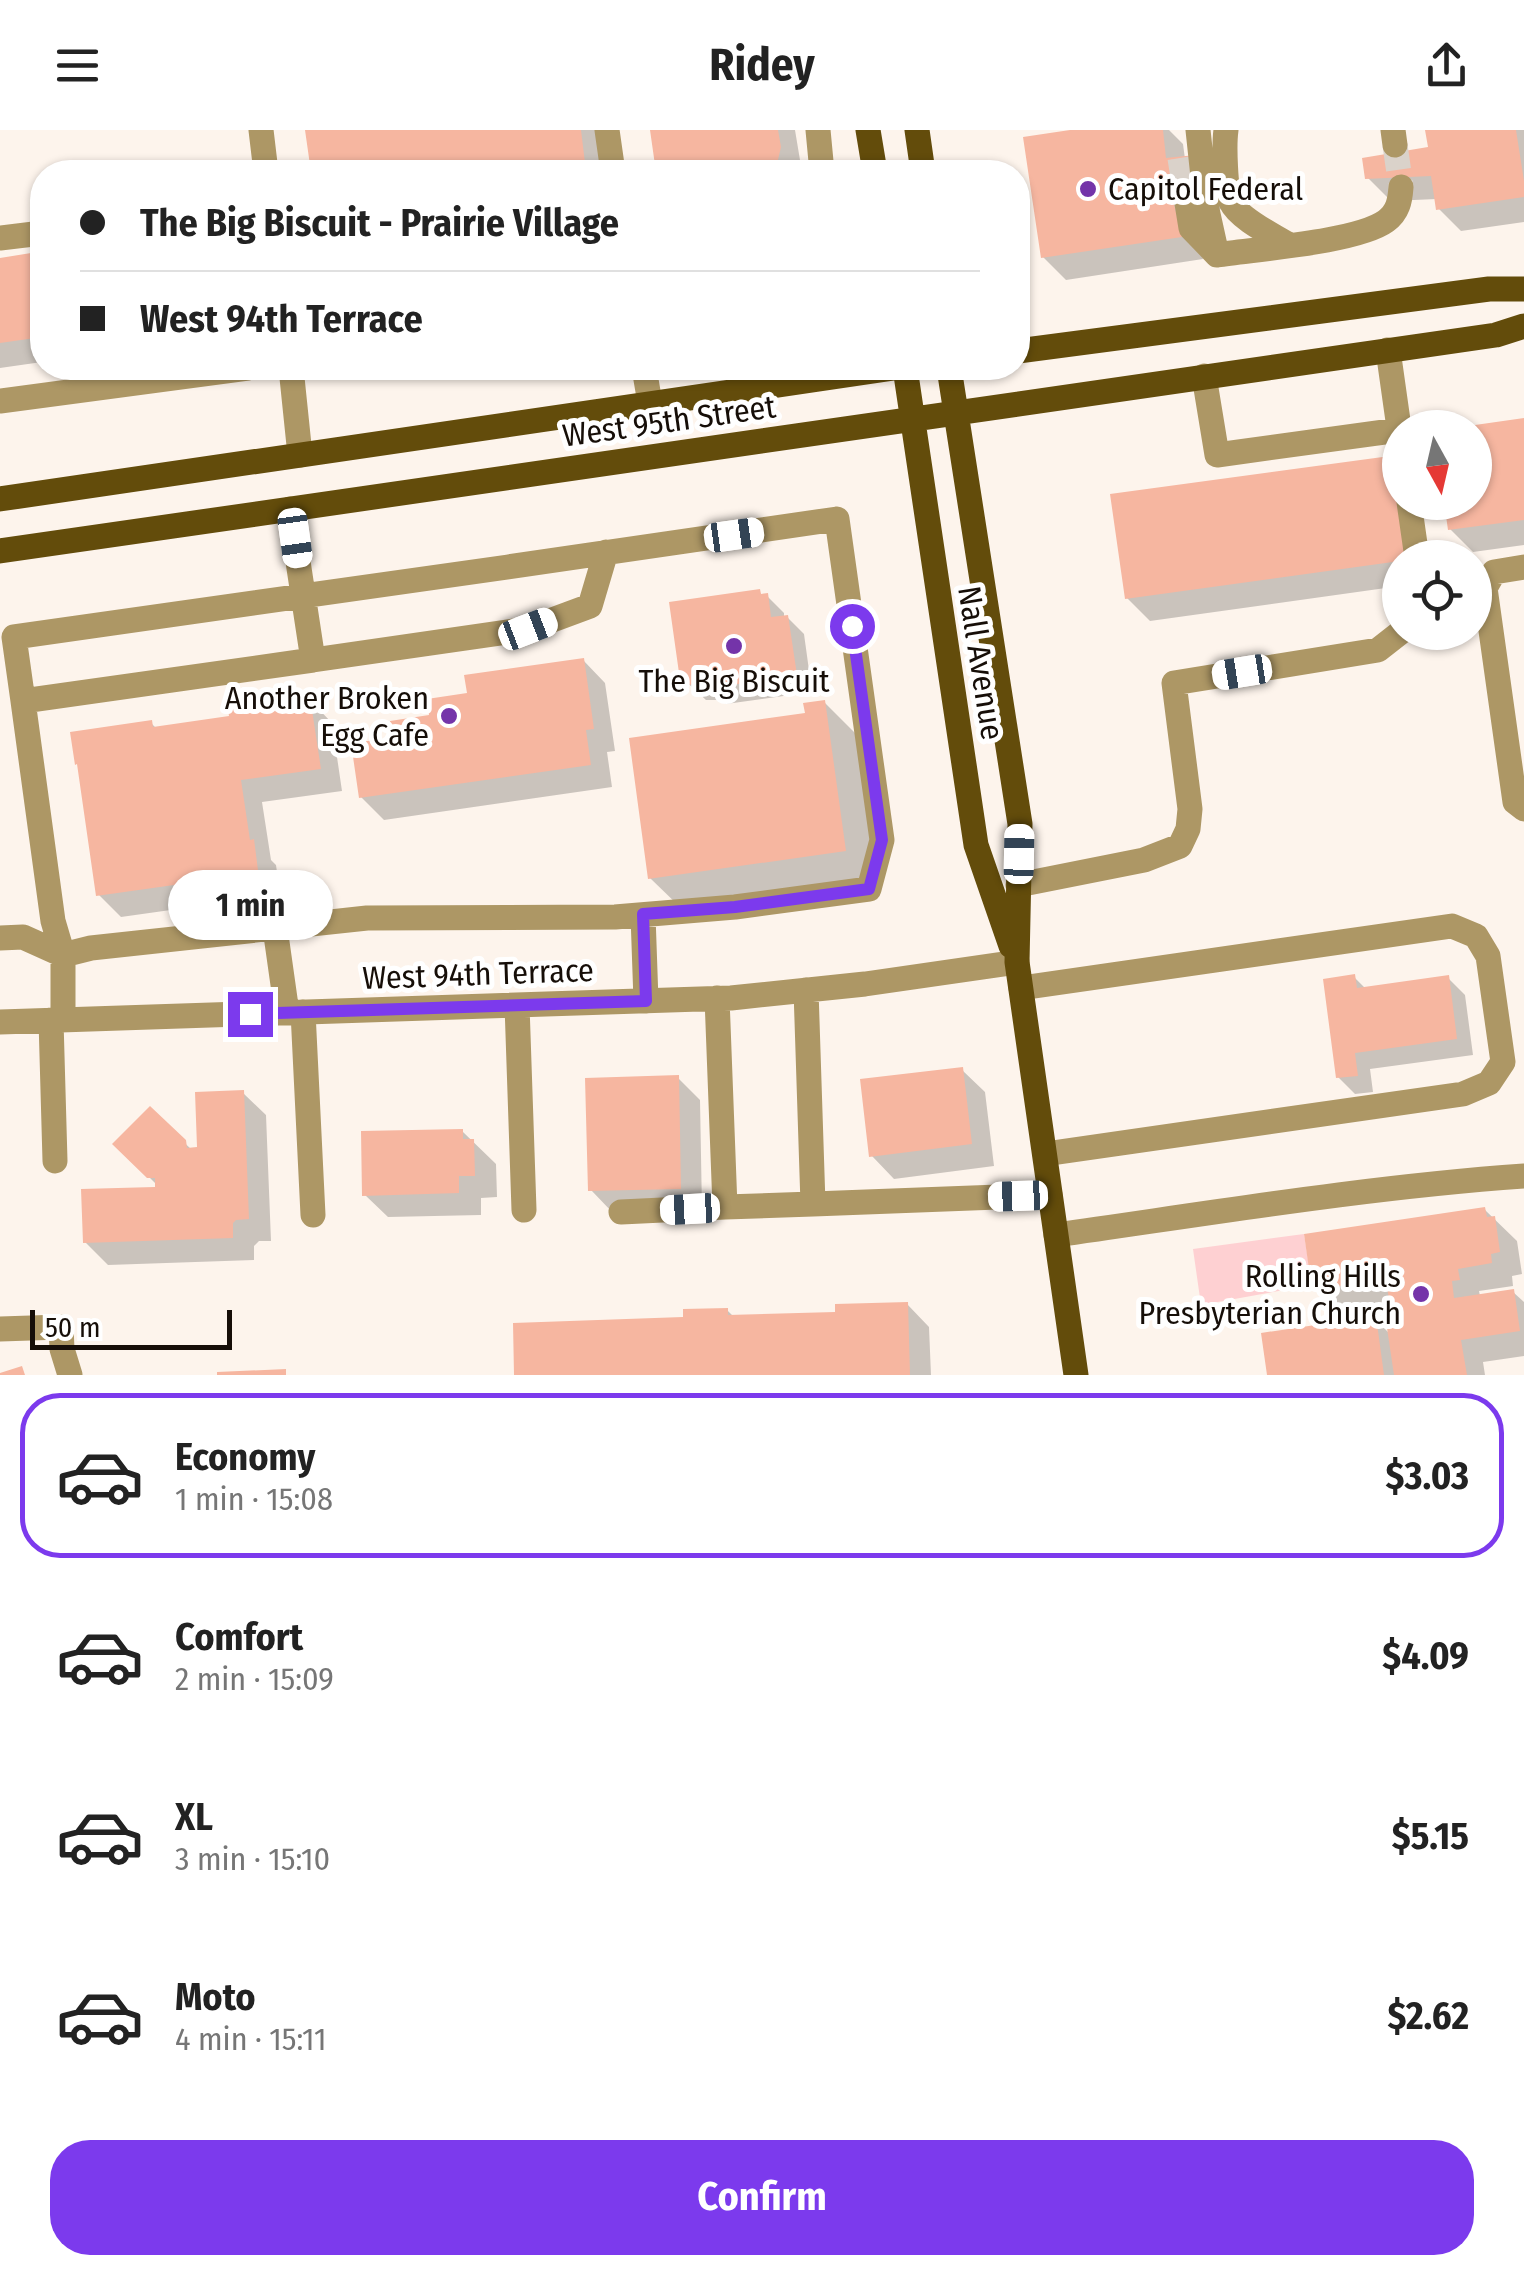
<!DOCTYPE html>
<meta charset="utf-8">
<style>
body{margin:0;font-family:"Fira Sans Condensed",sans-serif;background:#f2f2f2;color:#222;height:100vh;display:flex;flex-direction:column;font-size:38px;white-space:nowrap}
*{box-sizing:border-box;margin:0}
p{font-size:32px;color:#767676}
.icon{flex:none;width:55px;height:55px;fill:none;stroke:currentColor;stroke-width:2;stroke-linecap:round;stroke-linejoin:round}
.map{position:relative;height:1245px;overflow:hidden}
.details{display:flex;flex-direction:column;background:#fff;flex:1}
.details>*{flex:none}
.hud{position:absolute;left:30px;top:30px;width:1000px;height:220px;border-radius:40px;box-shadow:0 2px 8px #0004;display:grid;align-content:center;height:220px;padding:0 50px;background:#fff}
.needle{width:65px;rotate:172deg}
.tools{position:absolute;left:1382px;top:280px;display:grid;gap:20px}
.tools a{display:grid;place-items:center;width:110px;height:110px;border-radius:50%;background:#fff;box-shadow:0 2px 8px #0004;font-size:50px}
.scale{position:absolute;left:30px;bottom:25px;width:202px;box-sizing:border-box;padding-left:10px;border:5px solid #160e08;border-top:0;font-size:28px;line-height:35px;white-space:nowrap;color:#160e08;-webkit-text-stroke:8px #fff;paint-order:stroke}
.end{position:absolute;width:45px;height:45px;margin:-22px;border:12px solid #7c3aed;background:#fff;box-shadow:0 0 0 5px #fff}
.from{border-radius:50%}
.bubble{position:absolute;height:70px;border-radius:35px;background:#fff;box-shadow:0 2px 8px #0004;font-size:32px;font-weight:700;line-height:70px;text-align:center}
.car{position:absolute;width:30px;height:60px;margin:-30px -15px;border-radius:12px;box-shadow:0 0 8px 2px #0007;background:linear-gradient(#fff 24%,#345 0 40%,#fff 0 76%,#345 0 86%,#fff 0)}
.hud b{display:flex;align-items:center;gap:35px;height:95px;font-size:38px}
.hud b+b{border-top:2px solid #e0e0e0}
.hud i{width:25px;height:25px;background:#222}
ul{padding:18px 0 0;list-style:none}
li{display:flex;align-items:center;gap:30px;height:165px;margin:0 20px 15px;padding:0 30px;border:5px solid transparent;border-radius:40px}
li div{flex:1}
li b{display:block;font-size:38px}
li em{font-style:normal;font-weight:700}
li.current{border-color:#7c3aed}
li>.icon{width:90px;height:90px;stroke-width:1.5}
.button{display:flex;gap:20px;margin-top:auto;padding:20px 50px}
.button a{flex:1;height:115px;border-radius:40px;background:#7c3aed;color:#fff;font-size:40px;font-weight:700;line-height:115px;text-align:center}
header{display:flex;justify-content:space-between;align-items:center;height:130px;padding:0 50px;background:#fff;font-size:45px;font-weight:700}
.map>svg:first-child{display:block}
</style>
<header><svg class="icon" aria-label="menu" viewBox="0 0 24 24"><path d="M4 6h16M4 12h16M4 18h16"/></svg>Ridey<svg class="icon" aria-label="share" viewBox="0 0 24 24"><path d="M12 15V3M7 8l5-5 5 5M5 13v7h14v-7"/></svg></header>
<div class="map">
<svg width="1524" height="1245" viewBox="0 0 1524 1245">
<rect width="100%" height="100%" fill="#fdf4ec"/>
<!-- green -->
<path fill="#fed0d2" d="M1304,1104L1312,1155L1201,1175L1193,1119Z"/>
<!-- shadow -->
<path fill="#0003" d="M307,0H599L608,42H313Z
M652,0H795L802,42H658Z
M1095,0H1169L1183,14L1185,29L1241,76L1192,84L1203,129L1066,150L1043,127Z
M1428,0H1524V92L1461,101L1439,79L1437,69L1391,71L1368,48L1430,20Z
M30,126L42,138V232L0,238V130Z
M1524,290V415L1473,422L1450,399L1475,372V298Z
M1389,329L1400,340V456L1150,491L1127,468Z
M759,462L763,466H767L784,483V488L787,487L804,504L812,562L726,574L721,570H706L682,548Z
M583,530L605,553L615,621L607,622L612,657L384,690L361,667L395,610L432,587L470,565Z
M310,570L332,593L342,661L262,672L271,730L276,735L282,778L239,784L236,780L200,785L192,777L121,787L98,764L151,593L157,599L232,588Z
M824,572L857,605L877,753L683,780L650,748L808,585Z
M1354,847L1366,859L1448,848L1465,865L1473,925L1370,939L1373,962L1355,964L1338,947Z
M962,940L985,962L994,1036L894,1049L872,1026Z
M678,948L700,970L702,1080L613,1083L591,1060Z
M243,963L266,985L271,1111H259L254,1116V1130L108,1135L85,1112L161,1059L116,1014L150,980L192,1020H200Z
M462,1001L496,1034L497,1067L481,1068V1085L388,1087L365,1065Z
M1485,1080L1517,1111L1522,1144L1512,1146L1513,1156L1479,1161L1480,1166L1513,1162L1524,1172V1226L1483,1232L1485,1245H1269L1375,1189L1390,1204L1392,1174L1337,1182L1315,1159Z
M907,1174L929,1197L931,1245H517L686,1190L727,1180L734,1187L838,1184Z"/>
<!-- building -->
<path fill="#f6b6a0" d="M305,0H581L585,33L600,31L602,42H311Z
M650,0H778L781,17L777,34L766,42H656Z
M1070,0H1163L1166,28L1215,23L1219,54L1171,62L1182,107L1041,128L1023,7Z
M1425,0H1516L1524,51V67L1436,80L1431,46L1365,49L1362,28L1428,17Z
M31,123L42,207L0,213V128Z
M1524,288V390L1448,400L1444,372H1475V295Z
M1390,326L1406,428H1400V431L1125,469L1110,364Z
M760,459L761,464L768,463L771,487L788,485L797,545L706,559V554L686,555L680,550L669,472Z
M584,528L594,599L586,600L591,635L359,668L351,613L392,608L390,591L429,585L427,569L467,563L464,545Z
M310,567L321,639L241,650L250,710L254,709L260,756L214,762L213,759L175,764L174,755L96,766L77,634L75,635L70,602L152,590L153,597L229,586L228,579Z
M825,570L846,721L648,749L629,608L805,583L803,573Z
M1355,844L1357,858L1449,845L1457,909L1355,923L1358,946L1336,948L1323,849Z
M963,937L972,1014L869,1027L860,949Z
M679,945L681,1059L588,1061L585,948Z
M244,960L249,1089L236,1090L233,1093V1108L83,1113L81,1059L155,1057V1048H147L112,1014L150,976L186,1010L187,1018L197,1017L195,962Z
M463,999V1009H474L475,1046H459V1063L362,1066L361,1001Z
M1485,1077L1487,1087L1495,1086L1500,1122L1491,1124L1492,1133L1458,1139L1460,1150L1452,1151L1454,1168L1514,1159L1520,1201L1461,1210L1467,1245H1394L1384,1178L1390,1177L1386,1149L1312,1160L1304,1104Z
M908,1172L910,1245H514L513,1193L683,1187V1179L728,1178V1185L835,1182V1174Z
M1376,1186L1384,1245H1267L1261,1203Z
M22,1236L25,1245H0V1243Z
M286,1239V1245H217V1242Z"/>
<g fill="none" stroke-linecap="round" stroke-linejoin="round">
<!-- minor-tunnel -->
<path stroke="#dad2ca" stroke-width="25" stroke-dasharray="25 12" stroke-linecap="butt" d="M1395,15L1401,57
M1180,28L1186,67"/>
<!-- minor -->
<path stroke="#ad9765" stroke-width="25" d="M261,0L266,42
M607,0L613,42
M818,0L822,42
M1198,0L1206,75L1217,125
M1226,0C1224,14 1225,60 1231,72C1239,89 1273,105 1289,115
M1393,0L1395,15
M1186,67L1191,98L1217,125C1256,119 1357,112 1386,91C1398,82 1400,71 1401,57
M0,108L42,103
M1388,220L1400,305
M291,238L300,325
M644,238L650,273
M1204,246L1217,325L1399,300
M0,271L248,238
M1409,372L1417,428
M1524,437L1494,442L1485,458L1515,672L1524,679
M313,530L528,499L590,476L606,422
M23,571L53,791L63,825L91,818L367,788L615,787L735,777L869,759L882,710L837,389C563,430 288,468 14,507L23,571L313,530L290,379
M1018,755L1144,730L1180,716L1188,699L1190,679L1174,553L1378,520L1401,502
M643,785L646,871
M275,798L287,883
M0,808L23,807L63,825V890
M1021,858L1452,796L1476,806L1488,826L1503,932L1489,953L1463,964L1045,1024
M806,860L813,1074L1050,1065
M717,868L725,1077L813,1074
M517,875L524,1080
M303,882L313,1085
M51,890L55,1031
M0,892L731,868L865,854L1017,832
M621,1082L725,1077
M1056,1105C1212,1083 1368,1057 1524,1046
M0,1199L61,1197L62,1219L70,1245"/>
<!-- major -->
<path stroke="#634c0b" stroke-width="25" d="M868,0L875,42
M917,0L923,42
M1018,221L1489,159H1524
M905,238L976,715L1011,816
M949,238L1020,694L1017,832L1076,1245
M0,369L894,238
M0,421L1496,205L1524,196"/>
</g>
<g fill="none" stroke-linecap="round" stroke-linejoin="round">
<!-- route -->
<path stroke="#7c3aed" stroke-width="12" d="M250,884L646,871L643,784L735,777L869,759L882,710L852,496"/>
</g>
<!-- markers -->
<g fill="#7434a9" stroke="#fff" stroke-width="4">
<circle cx="1088" cy="59" r="10"/>
<circle cx="734" cy="516" r="10"/>
<circle cx="449" cy="586" r="10"/>
<circle cx="1421" cy="1164" r="10"/>
</g>
<g text-anchor="middle" stroke-width="10" stroke-linejoin="round" paint-order="stroke">
<!-- poi labels -->
<g font-size="32" fill="#160e08" stroke="#fff" text-anchor="end">
<text x="1108" y="70" text-anchor="start">Capitol Federal</text>
<text x="734" y="562" text-anchor="middle">The Big Biscuit</text>
<text x="429" y="579">Another Broken<tspan x="429" dy="37">Egg Cafe</tspan></text>
<text x="1401" y="1157">Rolling Hills<tspan x="1401" dy="37">Presbyterian Church</tspan></text>
</g>
<!-- street labels -->
<g font-size="32" fill="#160e08" stroke="#fff">
<text transform="translate(669 291) rotate(-8)" y="11">West 95th Street</text>
<text transform="translate(981 533) rotate(81)" y="11">Nall Avenue</text>
<text transform="translate(478 844) rotate(-2)" y="11">West 94th Terrace</text>
</g>
</g>
</svg>
<div class="tools">
<a><svg class="needle" viewBox="-14 -14 28 28"><path d="M0-13l5 13h-10z" fill="#e53935"/><path d="M0 13l5-13h-10z" fill="#767676"/></svg></a>
<a><svg class="icon" aria-label="locate" viewBox="0 0 24 24"><circle cx="12" cy="12" r="6"/><path d="M12 2v4M12 18v4M2 12h4M18 12h4"/></svg></a>
</div>
<div class="scale">50 m</div>
<i class="end from" style="left:852px;top:496px"></i>
<i class="end" style="left:250px;top:884px"></i>
<div class="bubble" style="left:168px;top:740px;width:165px">1 min</div>
<i class="car" style="left:734px;top:405px;rotate:82deg"></i>
<i class="car" style="left:295px;top:408px;rotate:172deg"></i>
<i class="car" style="left:528px;top:499px;rotate:69deg"></i>
<i class="car" style="left:1242px;top:542px;rotate:261deg"></i>
<i class="car" style="left:1019px;top:724px;rotate:1deg"></i>
<i class="car" style="left:1018px;top:1066px;rotate:268deg"></i>
<i class="car" style="left:690px;top:1079px;rotate:267deg"></i>
<div class="hud">
<b><i class="from"></i>The Big Biscuit - Prairie Village</b>
<b><i></i>West 94th Terrace</b>
</div>
</div>
<section class="details">
<ul>
<li class="current"><svg class="icon" aria-label="car" viewBox="0 0 24 24"><path d="M5 17H2v-5l4-1 3-4h7l3 4 3 1v5h-3M9 17h6M6 11h13"/><circle cx="7" cy="17" r="2"/><circle cx="17" cy="17" r="2"/></svg><div><b>Economy</b><p>1 min · 15:08</p></div><em>$3.03</em></li>
<li><svg class="icon" aria-label="car" viewBox="0 0 24 24"><path d="M5 17H2v-5l4-1 3-4h7l3 4 3 1v5h-3M9 17h6M6 11h13"/><circle cx="7" cy="17" r="2"/><circle cx="17" cy="17" r="2"/></svg><div><b>Comfort</b><p>2 min · 15:09</p></div><em>$4.09</em></li>
<li><svg class="icon" aria-label="car" viewBox="0 0 24 24"><path d="M5 17H2v-5l4-1 3-4h7l3 4 3 1v5h-3M9 17h6M6 11h13"/><circle cx="7" cy="17" r="2"/><circle cx="17" cy="17" r="2"/></svg><div><b>XL</b><p>3 min · 15:10</p></div><em>$5.15</em></li>
<li><svg class="icon" aria-label="car" viewBox="0 0 24 24"><path d="M5 17H2v-5l4-1 3-4h7l3 4 3 1v5h-3M9 17h6M6 11h13"/><circle cx="7" cy="17" r="2"/><circle cx="17" cy="17" r="2"/></svg><div><b>Moto</b><p>4 min · 15:11</p></div><em>$2.62</em></li>
</ul>
<div class="button"><a>Confirm</a></div>
</section>
